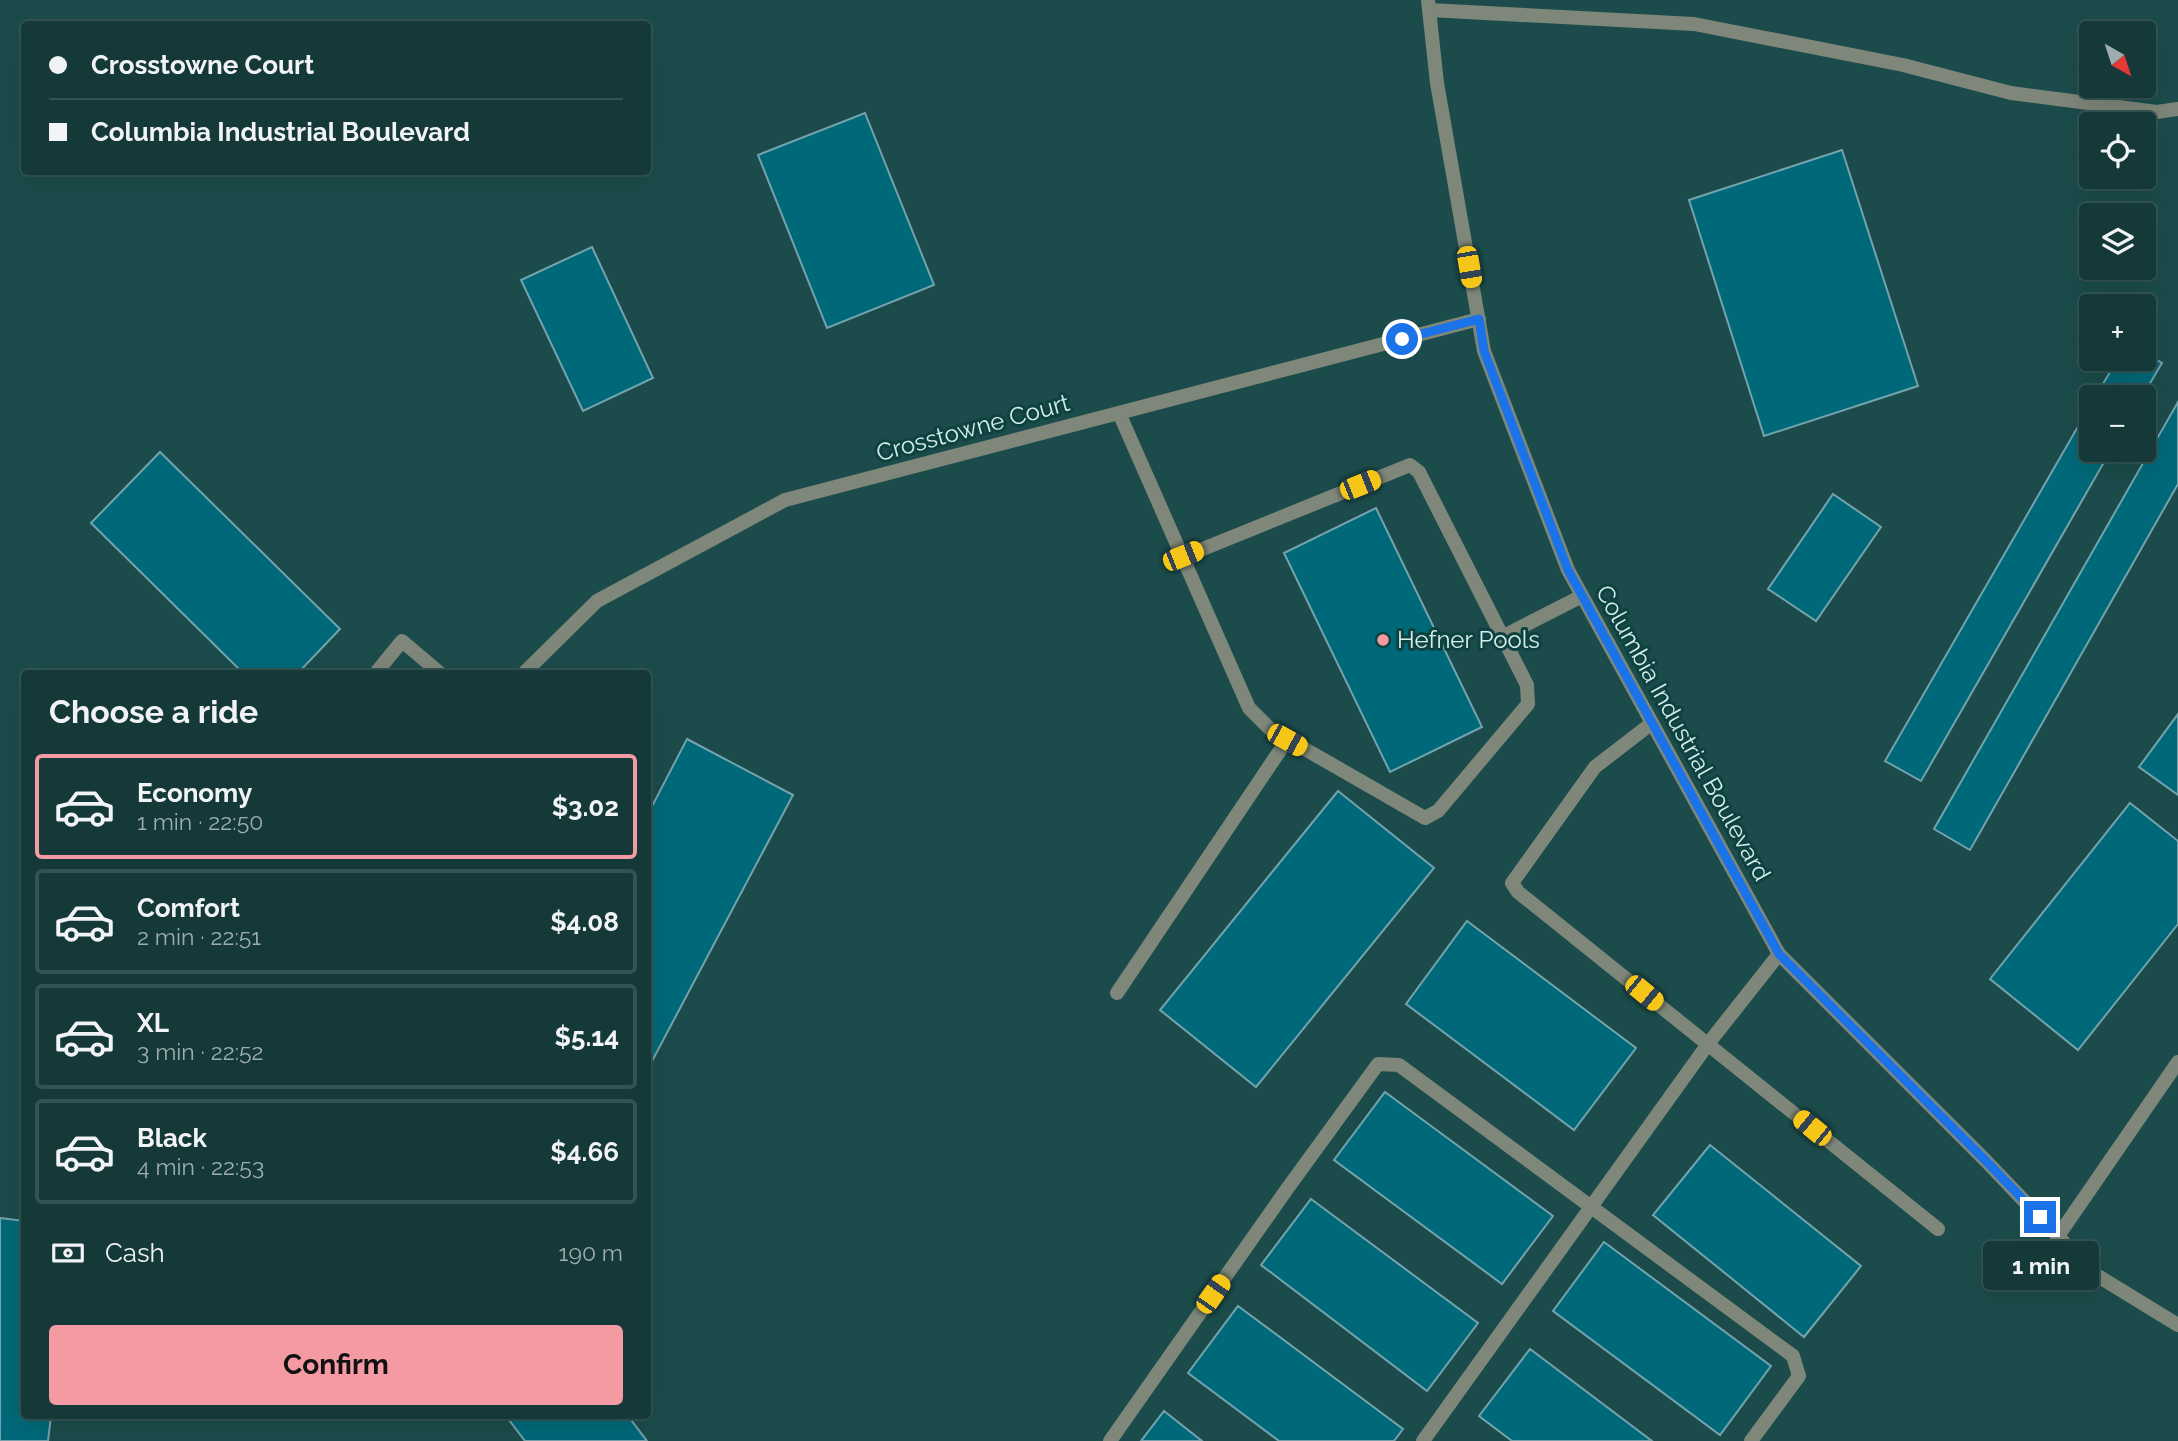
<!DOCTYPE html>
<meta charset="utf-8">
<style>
body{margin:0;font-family:Raleway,sans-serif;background:#1d4040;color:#f1f3f6;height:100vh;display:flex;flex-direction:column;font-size:26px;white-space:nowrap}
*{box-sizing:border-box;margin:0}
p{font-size:23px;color:#9dacae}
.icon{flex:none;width:38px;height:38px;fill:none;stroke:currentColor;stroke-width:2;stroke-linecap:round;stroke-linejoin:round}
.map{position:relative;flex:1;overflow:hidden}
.drawer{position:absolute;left:21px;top:670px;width:630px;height:749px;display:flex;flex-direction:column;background:#143938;border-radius:7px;box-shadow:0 7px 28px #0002,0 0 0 2px #335353}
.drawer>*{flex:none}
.banner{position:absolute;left:21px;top:21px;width:630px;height:154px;border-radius:7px;box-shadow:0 7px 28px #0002,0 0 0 2px #335353;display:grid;align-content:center;height:154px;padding:0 28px;background:#143938}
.needle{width:46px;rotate:141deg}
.controls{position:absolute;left:2079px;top:21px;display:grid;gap:14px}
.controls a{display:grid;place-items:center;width:77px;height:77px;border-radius:7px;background:#143938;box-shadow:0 7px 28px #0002,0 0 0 2px #335353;font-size:35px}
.end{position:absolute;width:32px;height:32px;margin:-16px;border:9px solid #1a73e8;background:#fff;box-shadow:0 0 0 4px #fff}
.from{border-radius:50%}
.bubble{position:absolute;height:49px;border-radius:7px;background:#143938;box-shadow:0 7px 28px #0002,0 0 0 2px #335353;font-size:23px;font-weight:700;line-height:49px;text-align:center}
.car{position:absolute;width:21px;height:42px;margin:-21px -10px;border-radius:9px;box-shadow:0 0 5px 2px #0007;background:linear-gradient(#f5c518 24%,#345 0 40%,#f5c518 0 76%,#345 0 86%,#f5c518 0)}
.banner b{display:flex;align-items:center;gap:24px;height:66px;font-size:26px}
.banner b+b{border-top:2px solid #335353}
.banner i{width:18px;height:18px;background:#f1f3f6}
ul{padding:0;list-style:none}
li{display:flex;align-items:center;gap:21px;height:105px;margin:0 14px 10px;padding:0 14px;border:4px solid #335353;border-radius:7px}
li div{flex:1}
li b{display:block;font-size:26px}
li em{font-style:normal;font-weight:700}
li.active{border-color:#f49aa3}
li>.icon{width:63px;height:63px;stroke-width:1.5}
h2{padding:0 28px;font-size:32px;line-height:84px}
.pay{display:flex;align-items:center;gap:18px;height:77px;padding:0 28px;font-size:26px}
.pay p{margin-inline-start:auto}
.action{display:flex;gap:14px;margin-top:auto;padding:14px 28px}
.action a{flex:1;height:80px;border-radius:7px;background:#f49aa3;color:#111;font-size:28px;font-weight:700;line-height:80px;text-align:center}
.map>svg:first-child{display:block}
</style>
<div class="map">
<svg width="2178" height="1441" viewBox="0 0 2178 1441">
<rect width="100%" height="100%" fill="#1b4c4b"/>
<!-- building -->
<path fill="#006979" stroke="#74a3ae" stroke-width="2" d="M865,113L934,285L827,328L758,155Z
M1842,150L1918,386L1764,436L1689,200Z
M592,247L653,378L583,411L521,280Z
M2144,353L2162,363L2142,397H2095L2118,359H2144Z
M2178,402V484L1970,850L1934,829Z
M2091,404V450H2111L1921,781L1885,761Z
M160,452L340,629L297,674H244L91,523Z
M1833,494L1881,527L1816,621L1768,589Z
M1376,508L1482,727L1390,772L1284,553Z
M2178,714V795L2139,767Z
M687,739L793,795L651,1063L648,1061V814Z
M1338,791L1434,868L1256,1087L1160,1010Z
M2130,803L2178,841V924L2078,1050L1990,979Z
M1467,921L1636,1048L1574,1130L1406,1004Z
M1385,1092L1553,1216L1502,1284L1334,1160Z
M1710,1145L1861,1266L1804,1337L1653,1215Z
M1311,1199L1478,1323L1427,1391L1261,1265Z
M0,1218L24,1221V1416H51L48,1441H0Z
M1604,1242L1771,1366L1720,1435L1553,1311Z
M1238,1306L1403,1429L1394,1441H1279L1188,1373Z
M1530,1349L1652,1441H1512L1479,1416Z
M1164,1411L1202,1441H1141Z
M506,1416H628L647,1441H525Z"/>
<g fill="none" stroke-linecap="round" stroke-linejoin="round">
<!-- service -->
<path stroke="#7e8779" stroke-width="14" d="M1429,10L1694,24L1903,65L2011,93L2157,112L2178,109
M1119,413L1249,708L1270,729L1425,818L1438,811L1528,704L1527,685L1419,472L1410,465L1183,557
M1502,637L1582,596
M375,674L402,641L441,674
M1652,723L1595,767L1512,883L1518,892L1938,1229
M1117,993L1287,740
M1110,1441L1287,1189L1378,1064L1399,1065L1793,1356L1799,1376L1751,1441
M1423,1441L1708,1044L1779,954"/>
<!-- minor -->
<path stroke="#7e8779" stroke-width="14" d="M1428,0L1437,83L1484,351L1568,570L1779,954L1986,1161L2093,1273L2178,1325
M523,674L597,601L785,500L1479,319
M2058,1236L2178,1062"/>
</g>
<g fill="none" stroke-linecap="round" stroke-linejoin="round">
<!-- route -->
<path stroke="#1a73e8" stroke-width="9" d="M1402,339L1479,319L1484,351L1568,570L1779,954L1986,1161L2040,1217"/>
</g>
<!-- markers -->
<circle fill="#f49aa3" stroke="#0e4241" stroke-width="2.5" cx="1383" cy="640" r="7"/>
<g text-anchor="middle" stroke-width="6" stroke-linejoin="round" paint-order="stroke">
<!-- street labels -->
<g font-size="24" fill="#d4edec" stroke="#0e4241">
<text transform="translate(973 428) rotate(-15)" y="8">Crosstowne Court</text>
<text transform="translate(1683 733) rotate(61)" y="8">Columbia Industrial Boulevard</text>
</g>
<!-- poi labels -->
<g font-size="24" fill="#d4edec" stroke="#0e4241" text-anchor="start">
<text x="1397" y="648">Hefner Pools</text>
</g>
</g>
</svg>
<div class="controls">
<a><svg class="needle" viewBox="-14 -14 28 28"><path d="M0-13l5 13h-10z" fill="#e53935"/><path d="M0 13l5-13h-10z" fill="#9dacae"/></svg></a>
<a><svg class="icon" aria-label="locate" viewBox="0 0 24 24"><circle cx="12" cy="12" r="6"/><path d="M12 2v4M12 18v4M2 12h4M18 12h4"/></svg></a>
<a><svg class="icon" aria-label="layers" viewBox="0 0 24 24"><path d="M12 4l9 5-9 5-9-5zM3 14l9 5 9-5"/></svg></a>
<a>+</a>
<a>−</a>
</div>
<i class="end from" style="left:1402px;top:339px"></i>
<i class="end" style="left:2040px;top:1217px"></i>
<div class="bubble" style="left:1983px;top:1241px;width:116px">1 min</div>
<i class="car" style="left:1469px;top:267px;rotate:170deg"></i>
<i class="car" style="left:1360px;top:485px;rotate:68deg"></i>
<i class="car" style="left:1183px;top:556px;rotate:68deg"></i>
<i class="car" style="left:1287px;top:740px;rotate:119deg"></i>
<i class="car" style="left:1644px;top:993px;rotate:129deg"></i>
<i class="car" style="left:1812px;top:1128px;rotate:309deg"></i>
<i class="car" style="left:1213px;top:1294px;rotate:35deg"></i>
<div class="banner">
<b><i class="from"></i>Crosstowne Court</b>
<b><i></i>Columbia Industrial Boulevard</b>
</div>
<section class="drawer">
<h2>Choose a ride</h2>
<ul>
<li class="active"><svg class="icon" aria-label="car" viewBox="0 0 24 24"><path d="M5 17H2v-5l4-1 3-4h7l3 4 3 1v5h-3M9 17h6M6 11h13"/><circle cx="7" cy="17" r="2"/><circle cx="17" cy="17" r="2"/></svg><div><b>Economy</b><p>1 min · 22:50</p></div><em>$3.02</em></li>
<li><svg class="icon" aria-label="car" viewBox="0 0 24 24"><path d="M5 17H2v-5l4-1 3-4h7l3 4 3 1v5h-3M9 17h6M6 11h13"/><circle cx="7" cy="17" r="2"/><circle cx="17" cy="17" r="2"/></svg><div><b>Comfort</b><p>2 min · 22:51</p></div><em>$4.08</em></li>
<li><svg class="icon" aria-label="car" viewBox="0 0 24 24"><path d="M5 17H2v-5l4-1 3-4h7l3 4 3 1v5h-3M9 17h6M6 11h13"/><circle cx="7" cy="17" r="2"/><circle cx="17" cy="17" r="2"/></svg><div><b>XL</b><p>3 min · 22:52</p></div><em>$5.14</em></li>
<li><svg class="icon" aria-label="car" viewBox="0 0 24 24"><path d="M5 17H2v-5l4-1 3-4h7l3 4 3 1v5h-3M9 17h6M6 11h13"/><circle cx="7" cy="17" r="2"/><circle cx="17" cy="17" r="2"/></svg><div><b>Black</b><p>4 min · 22:53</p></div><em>$4.66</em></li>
</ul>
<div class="pay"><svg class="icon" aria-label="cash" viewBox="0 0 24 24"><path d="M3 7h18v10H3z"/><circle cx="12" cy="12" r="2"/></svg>Cash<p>190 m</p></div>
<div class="action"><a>Confirm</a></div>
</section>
</div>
